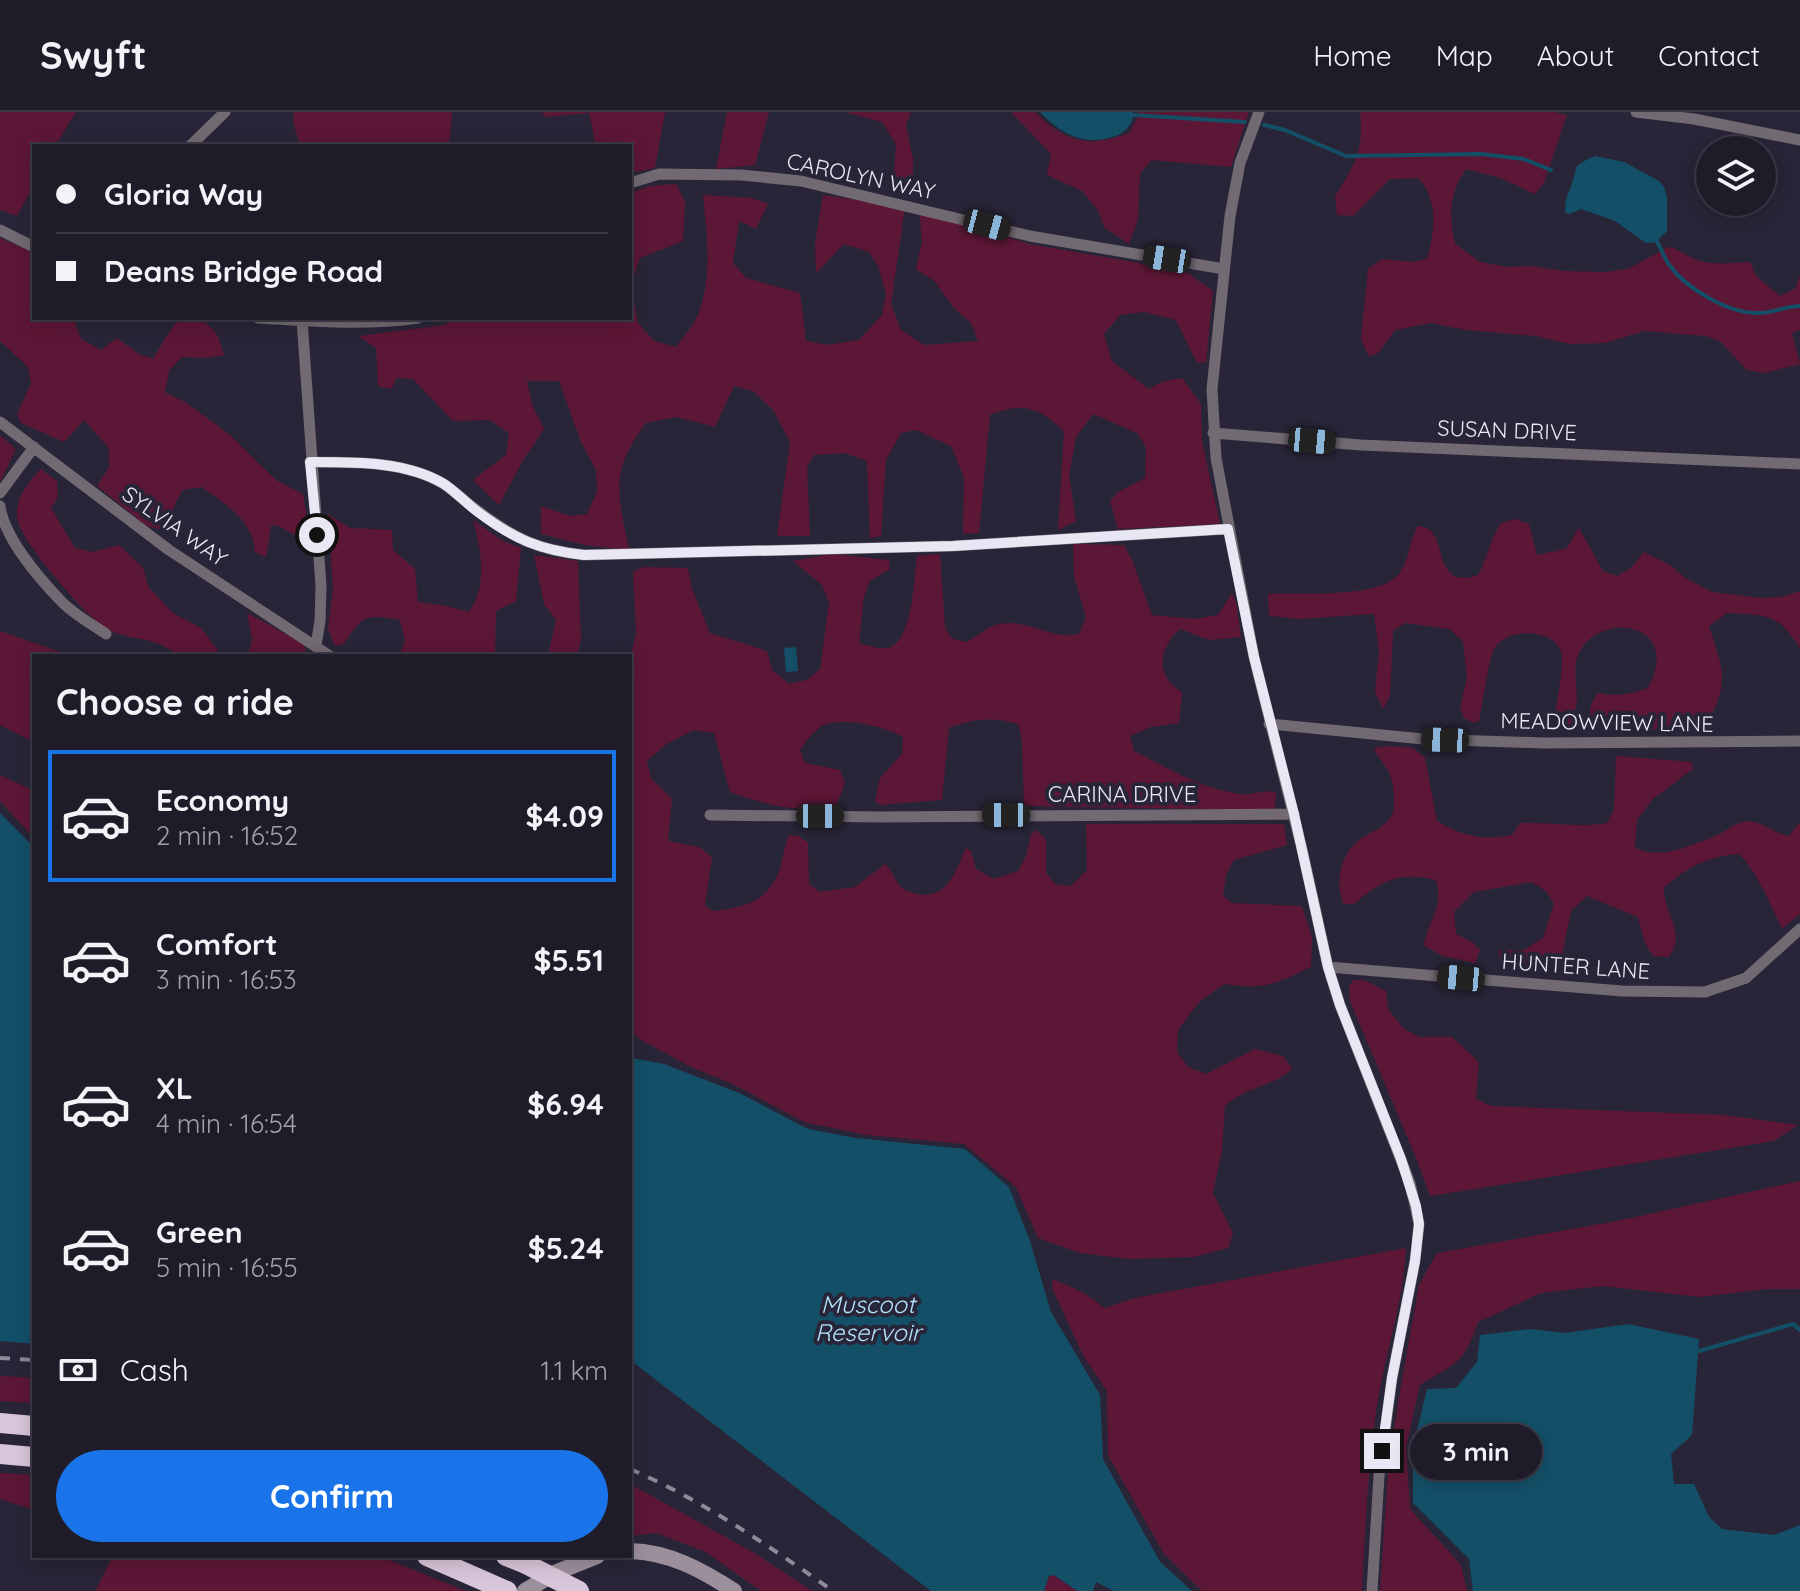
<!DOCTYPE html>
<meta charset="utf-8">
<style>
body{margin:0;font-family:Quicksand,sans-serif;background:#2c2936;color:#f1f3f6;height:100vh;display:flex;flex-direction:column;font-size:30px;white-space:nowrap}
*{box-sizing:border-box;margin:0}
p{font-size:26px;color:#a1a1a8}
.icon{flex:none;width:44px;height:44px;fill:none;stroke:currentColor;stroke-width:2;stroke-linecap:round;stroke-linejoin:round}
.map{position:relative;flex:1;overflow:hidden}
.drawer{position:absolute;left:32px;top:542px;width:600px;height:904px;display:flex;flex-direction:column;background:#1f1c2a;border-radius:0px;box-shadow:0 4px 20px #0003,0 0 0 2px #3c3a47}
.drawer>*{flex:none}
.hud{position:absolute;left:32px;top:32px;width:600px;height:176px;border-radius:0px;box-shadow:0 4px 20px #0003,0 0 0 2px #3c3a47;display:grid;align-content:center;height:176px;padding:0 24px;background:#1f1c2a}
.buttons{position:absolute;left:1696px;top:24px;display:grid;gap:16px}
.buttons a{display:grid;place-items:center;width:80px;height:80px;border-radius:50%;background:#1f1c2a;box-shadow:0 4px 20px #0003,0 0 0 2px #3c3a47;font-size:40px}
.end{position:absolute;width:36px;height:36px;margin:-18px;border:10px solid #e9e7f4;background:#111;box-shadow:0 0 0 4px #111}
.from{border-radius:50%}
.bubble{position:absolute;height:56px;border-radius:28px;background:#1f1c2a;box-shadow:0 4px 20px #0003,0 0 0 2px #3c3a47;font-size:26px;font-weight:800;line-height:56px;text-align:center}
.car{position:absolute;width:24px;height:48px;margin:-24px -12px;border-radius:10px;box-shadow:0 0 6px 2px #0007;background:linear-gradient(#222 24%,#8ab4d8 0 40%,#222 0 76%,#8ab4d8 0 86%,#222 0)}
.hud b{display:flex;align-items:center;gap:28px;height:76px;font-size:30px}
.hud b+b{border-top:2px solid #3c3a47}
.hud i{width:20px;height:20px;background:#f1f3f6}
ul{padding:0;list-style:none}
li{display:flex;align-items:center;gap:24px;height:132px;margin:0 16px 12px;padding:0 8px;border:4px solid transparent;border-radius:0px}
li div{flex:1}
li b{display:block;font-size:30px}
li em{font-style:normal;font-weight:800}
li.current{border-color:#1a73e8}
li>.icon{width:72px;height:72px;stroke-width:1.5}
h2{padding:0 24px;font-size:36px;line-height:96px}
.pay{display:flex;align-items:center;gap:20px;height:88px;padding:0 24px;font-size:30px}
.pay p{margin-inline-start:auto}
.primary-button{display:flex;gap:16px;margin-top:auto;padding:16px 24px}
.primary-button a{flex:1;height:92px;border-radius:48px;background:#1a73e8;color:#fff;font-size:32px;font-weight:800;line-height:92px;text-align:center}
header{display:flex;align-items:center;gap:48px;box-sizing:border-box;height:112px;padding:0 40px;background:#1f1c2a;border-bottom:2px solid #3c3a47}
header strong{font-size:38px}
nav{display:flex;gap:44px;margin-inline-start:auto;font-size:28px}
.map>svg:first-child{display:block}
</style>
<header>
<strong>Swyft</strong>
<nav><a>Home</a><a>Map</a><a>About</a><a>Contact</a></nav>
</header>
<div class="map">
<svg width="1800" height="1479" viewBox="0 0 1800 1479">
<rect width="100%" height="100%" fill="#292538"/>
<!-- green -->
<path fill="#5d1736" d="M0,0H76L55,34H34V73L17,104L0,98Z
M294,0H452L449,34H311L299,31L293,9Z
M542,0H665L655,56L630,61V34H596L589,1L546,5Z
M727,0H769L755,53L716,57Z
M845,0H911L906,13L913,47V81L893,77L896,32L882,10Z
M1011,0H1035C1066,31 1088,36 1129,21L1138,5V0H1249L1231,55L1152,48L1140,61L1138,107L1129,132L1105,116L1097,97L1082,79L1047,63L1051,42Z
M1360,0H1553L1567,3L1544,71L1535,82L1498,65L1466,57C1449,80 1449,105 1455,132L1480,150L1508,155L1531,154L1564,159L1605,160L1628,157L1668,135C1679,137 1683,142 1692,146C1708,154 1732,151 1750,150L1756,164L1780,184L1796,176L1800,162V218L1792,221L1800,252L1764,261L1747,258L1721,230L1706,224L1644,219L1605,231L1570,232L1536,224L1466,218L1431,211L1395,218L1379,240L1369,245L1361,227L1368,157L1382,147L1412,150L1427,147C1435,119 1439,88 1418,66L1390,67L1353,104L1337,103L1335,84C1355,53 1364,38 1360,0Z
M676,72L685,90L683,129L640,146L631,174L638,211L654,229L676,235C683,225 693,214 698,203C713,164 707,124 703,83L752,86L768,92L756,117L739,109L733,151L746,166L800,181L806,229L827,233L859,228L882,203L886,181L878,154L869,140L844,132L816,161L815,131L823,83L905,95L891,192L901,218L924,233L978,229L971,211L954,196L934,169L916,157L922,130L919,97L1029,132L1185,159L1213,179L1206,250L1197,251L1176,208L1144,200L1120,203L1104,222L1112,249L1149,277L1164,269L1182,266L1201,292L1202,329L1220,412L1118,417L1110,389L1118,380L1145,366L1146,335L1137,321L1093,302L1076,325L1069,363L1076,409L1058,418L1064,320C1041,295 1021,290 990,303L979,421L963,422L964,365L951,334L916,318L901,321L886,348L881,424L870,426L867,349L845,341L814,343L807,355L810,424H777L790,330L773,298L753,279L734,274L715,315L677,305L646,311C609,359 618,383 629,438L585,433L541,422V394L570,404L587,402L597,380L596,358L581,330L559,269H527L533,295L544,317L522,350L499,393L473,368L506,343L509,321L490,308L453,309L413,267L397,266L391,277L378,274L376,236L358,224L445,213L455,206H630V81L650,74Z
M0,126L34,141V206H73L81,227L101,238L117,226L139,242L153,247C160,236 169,217 179,209C184,206 186,207 192,207C213,209 219,224 224,243L205,246L182,245L169,259L165,280L185,290L229,322L277,369L303,382L311,431L276,413L271,414L266,445L255,440C253,408 226,393 202,375L182,378L173,397L170,420L147,414L97,374L109,355V336L84,308L64,330L21,311L17,303L31,271L28,255L0,229Z
M0,323L16,337L0,370Z
M41,357L57,369L58,385L51,396L75,436L92,440L119,433L143,456L149,476L173,501L201,516L222,544C210,544 197,546 185,544C175,543 167,534 157,531C140,525 120,526 104,515C84,502 19,428 17,405C15,386 29,369 41,357Z
M328,402L350,416L392,418L393,438L415,457L418,490L447,494L469,500C488,474 481,437 473,408L501,428L521,436L516,489L496,499L495,544H399L405,529L400,508C365,502 363,503 344,532L335,534L328,517L333,477Z
M1515,407L1529,412L1537,443L1566,437L1579,416L1603,459L1617,464L1632,455L1644,440L1670,453L1685,466L1712,480L1761,486L1782,485L1800,479V536C1778,501 1767,503 1727,501L1709,514C1723,558 1730,569 1707,612C1672,619 1631,619 1595,612C1587,600 1590,592 1598,581C1616,585 1631,582 1648,576C1684,511 1599,496 1578,543C1573,555 1577,575 1577,587C1576,596 1573,604 1571,612L1564,614L1554,608C1556,594 1565,551 1561,540C1554,516 1506,515 1494,537C1489,546 1482,596 1479,609L1473,611L1464,606L1460,596L1467,566L1463,529L1449,517L1405,511L1393,519L1390,584L1383,597L1375,580L1379,539L1374,502L1298,507L1269,504L1268,482C1300,480 1372,487 1396,465C1410,452 1408,429 1418,414C1441,415 1437,440 1446,455C1448,459 1452,462 1455,465L1469,466L1478,463C1488,446 1490,427 1501,411Z
M1073,432L1124,433L1132,448L1152,503L1195,507L1218,503L1232,481L1236,490L1241,525L1209,528L1181,517C1166,527 1156,550 1168,568C1171,573 1178,577 1182,581L1179,611L1151,615L1130,624L1134,639C1168,656 1200,676 1239,682C1252,684 1263,677 1276,680L1275,698L1024,694L1022,630L1019,613C996,604 971,607 949,616L942,688L880,693L875,689L880,666L902,642L903,625C886,614 840,604 822,614C813,620 806,630 800,638L805,651L840,658L845,671L835,697C797,700 765,693 730,680L714,621L694,618L665,633L647,649L651,666L672,687L668,729L699,735L712,745L705,793L712,799C742,796 766,791 779,760C783,748 784,735 789,723L799,724L808,731L809,772L819,780L855,775L885,752C892,759 894,766 899,773C903,778 910,780 916,782C948,788 955,760 966,736L971,739L976,757L994,767L1018,759L1026,744L1031,722L1037,718L1046,728V761L1055,772L1071,774L1087,758L1086,712H1284L1287,733L1234,748L1226,763L1223,784L1232,791L1302,794L1312,826L1311,855C1275,872 1265,878 1224,872L1200,889L1178,918L1177,940L1188,955L1206,962L1255,937L1283,944L1292,957C1272,975 1243,976 1225,994L1222,1038L1213,1081L1233,1121L1228,1136L1193,1145L1129,1147L1080,1141L1038,1126L1016,1075L964,1032L867,1023L804,1010L733,972L691,955L643,929L630,919V550L636,521L633,460L643,455L688,456L692,477L710,521L767,539L772,558L789,572L807,568L820,557L829,490L822,473L793,449L832,442L889,448L890,457L870,469L864,484L859,531C868,533 882,539 891,535C913,525 914,466 917,444L940,442L945,515L951,526L966,530C977,525 988,514 999,512C1028,506 1053,529 1079,522L1086,505L1074,464Z
M534,443L578,449L581,527L577,544H548L556,508L544,492Z
M247,501L304,532L307,544H248L252,527Z
M0,519L63,541L101,544H34V630L0,613Z
M1389,634L1413,636L1425,646L1437,709C1461,724 1483,729 1512,723L1520,711C1550,710 1578,716 1607,711L1614,698L1616,644L1692,650L1693,657L1653,687L1637,708L1635,735C1658,750 1696,732 1719,722C1726,719 1734,712 1742,710C1759,706 1773,722 1789,724L1800,710V802L1782,817C1770,791 1759,763 1739,742C1709,744 1686,755 1664,776C1664,805 1687,818 1669,845L1653,844L1645,831L1638,805L1587,784L1571,799L1560,853L1514,851L1499,846V838H1524L1543,826L1554,792L1546,779L1532,770L1474,780L1454,800L1456,822L1472,830L1480,838L1475,851L1442,844L1424,833C1429,806 1444,797 1436,768C1398,759 1381,769 1353,793L1343,791C1335,769 1340,744 1359,728C1370,720 1388,715 1393,700C1395,693 1394,676 1392,669C1389,655 1379,649 1374,636Z
M0,663L34,679V726L0,689Z
M1353,868H1364L1386,879L1388,897L1403,916L1419,925H1452L1479,950L1476,987L1491,994L1724,1003L1798,1013L1774,1029L1430,1084L1417,1048L1350,889L1349,875Z
M1800,1069V1177H1767L1700,1185L1603,1174L1541,1181L1478,1210C1463,1253 1457,1250 1420,1273L1406,1335L1410,1397L1461,1453L1467,1479H1380L1389,1347L1403,1262L1419,1173L1437,1141L1617,1109Z
M1406,1136C1403,1193 1385,1240 1377,1294C1368,1355 1365,1417 1362,1479H1202L1164,1442L1108,1343L1107,1279L1083,1243L1052,1176L1053,1167L1084,1181L1105,1196L1134,1186Z
M0,1264L34,1266V1291L0,1289Z
M0,1361L34,1363V1398L0,1387Z
M630,1372L756,1442L812,1479H761L706,1440L656,1421L630,1424Z
M113,1444H379L466,1479H95Z
M1054,1463L1077,1479H1044L1049,1464Z"/>
<!-- water -->
<path fill="#135068" d="M1040,0H1133C1135,23 1103,31 1084,27C1068,25 1050,11 1040,0Z
M1595,44L1624,50L1659,69L1664,75L1667,85V119L1656,130L1646,131L1615,109L1581,97L1569,102L1565,100C1565,89 1567,83 1571,74C1580,52 1569,56 1595,44Z
M796,535L798,559L786,560L784,536Z
M0,701L34,735V1232L0,1229Z
M632,946L664,952L739,981L808,1017L856,1026L965,1037L1009,1075L1030,1129L1051,1200L1100,1283L1103,1347L1160,1450L1192,1479H1114L1096,1470L1093,1479H1077L1054,1463L1049,1464L1044,1479H931L630,1248Z
M1628,1212L1699,1227L1692,1323L1671,1342L1674,1372H1694L1709,1405L1722,1417L1774,1423L1800,1413V1479H1473L1469,1447L1413,1391V1335L1427,1277L1456,1276L1477,1250L1480,1223L1531,1217L1565,1221Z"/>
<g fill="none" stroke-linecap="round" stroke-linejoin="round">
<!-- stream -->
<path stroke="#135068" stroke-width="4" d="M1134,3L1245,10
M1264,13L1285,18L1346,44L1481,42L1524,47L1551,58
M1655,127C1661,135 1664,146 1670,154C1687,177 1728,201 1757,201C1771,202 1785,194 1800,194
M1699,1239L1793,1212L1800,1218"/>
<!-- minor -->
<path stroke="#726a72" stroke-width="11" d="M1259,0L1240,51L1230,104L1212,277L1216,346L1254,545L1302,737L1328,855L1340,893L1410,1071L1419,1112L1415,1149L1392,1266L1379,1364L1372,1479
M1636,0L1694,7L1800,28
M190,34L225,0
M630,71L659,62L741,63L801,69L1030,124L1224,157
M0,118L34,135
M258,206C312,209 364,214 418,206
M302,208L321,474L320,509L316,533
M0,310L169,438L330,544
M1213,321L1361,333L1800,352
M310,350C353,350 406,349 444,372C456,380 466,391 478,399C515,427 538,438 584,443L953,434L1228,417
M0,381L34,335
M0,394C4,425 38,465 60,488C73,502 90,511 106,522
M1269,612L1423,627L1543,631L1800,629
M710,703L881,705L1294,702
M1328,855L1622,879L1705,880L1746,866L1800,817"/>
<!-- secondary -->
<path stroke="#9c8f9c" stroke-width="16" d="M630,1439C669,1440 702,1458 734,1479
M525,1479L557,1460L597,1444"/>
<!-- motorway -->
<path stroke="#dac6da" stroke-width="20" d="M0,1311L34,1314
M0,1342L34,1345
M427,1444L507,1479
M506,1444L526,1452"/>
<!-- rail -->
<path stroke="#8d8a9a" stroke-width="4" stroke-dasharray="10 10" stroke-linecap="butt" d="M0,1246L34,1248
M630,1357C702,1388 769,1434 833,1479"/>
<!-- motorway-bridge -->
<path stroke="#dac6da" stroke-width="20" d="M526,1452L579,1479"/>
</g>
<g fill="none" stroke-linecap="round" stroke-linejoin="round">
<!-- route -->
<path stroke="#e9e7f4" stroke-width="10" d="M317,423L310,350C353,350 406,349 444,372C456,380 466,391 478,400C514,427 539,438 584,443L953,434L1228,417L1254,545L1294,702L1328,855L1340,893L1401,1047L1416,1094L1419,1112L1415,1149L1392,1266L1382,1339"/>
</g>
<g text-anchor="middle" stroke-width="8" stroke-linejoin="round" paint-order="stroke">
<!-- street labels -->
<g font-size="22" fill="#e9e7f4" stroke="#292538">
<text transform="translate(861 64) rotate(12)" y="8">CAROLYN WAY</text>
<text transform="translate(1507 318) rotate(2)" y="8">SUSAN DRIVE</text>
<text transform="translate(175 414) rotate(35)" y="8">SYLVIA WAY</text>
<text transform="translate(1607 610) rotate(1)" y="8">MEADOWVIEW LANE</text>
<text x="1122" y="690">CARINA DRIVE</text>
<text transform="translate(1576 854) rotate(4)" y="8">HUNTER LANE</text>
</g>
<!-- water labels -->
<g font-size="24" font-style="italic" fill="#b0e1f8" stroke="#292538">
<text x="868" y="1201">Muscoot<tspan x="868" dy="28">Reservoir</tspan></text>
</g>
</g>
</svg>
<div class="buttons">
<a><svg class="icon" aria-label="layers" viewBox="0 0 24 24"><path d="M12 4l9 5-9 5-9-5zM3 14l9 5 9-5"/></svg></a>
</div>
<i class="end from" style="left:317px;top:423px"></i>
<i class="end" style="left:1382px;top:1339px"></i>
<div class="bubble" style="left:1410px;top:1312px;width:132px">3 min</div>
<i class="car" style="left:987px;top:113px;rotate:105deg"></i>
<i class="car" style="left:1167px;top:147px;rotate:279deg"></i>
<i class="car" style="left:1312px;top:329px;rotate:95deg"></i>
<i class="car" style="left:1445px;top:628px;rotate:272deg"></i>
<i class="car" style="left:1006px;top:703px;rotate:270deg"></i>
<i class="car" style="left:820px;top:704px;rotate:90deg"></i>
<i class="car" style="left:1461px;top:866px;rotate:275deg"></i>
<div class="hud">
<b><i class="from"></i>Gloria Way</b>
<b><i></i>Deans Bridge Road</b>
</div>
<section class="drawer">
<h2>Choose a ride</h2>
<ul>
<li class="current"><svg class="icon" aria-label="car" viewBox="0 0 24 24"><path d="M5 17H2v-5l4-1 3-4h7l3 4 3 1v5h-3M9 17h6M6 11h13"/><circle cx="7" cy="17" r="2"/><circle cx="17" cy="17" r="2"/></svg><div><b>Economy</b><p>2 min · 16:52</p></div><em>$4.09</em></li>
<li><svg class="icon" aria-label="car" viewBox="0 0 24 24"><path d="M5 17H2v-5l4-1 3-4h7l3 4 3 1v5h-3M9 17h6M6 11h13"/><circle cx="7" cy="17" r="2"/><circle cx="17" cy="17" r="2"/></svg><div><b>Comfort</b><p>3 min · 16:53</p></div><em>$5.51</em></li>
<li><svg class="icon" aria-label="car" viewBox="0 0 24 24"><path d="M5 17H2v-5l4-1 3-4h7l3 4 3 1v5h-3M9 17h6M6 11h13"/><circle cx="7" cy="17" r="2"/><circle cx="17" cy="17" r="2"/></svg><div><b>XL</b><p>4 min · 16:54</p></div><em>$6.94</em></li>
<li><svg class="icon" aria-label="car" viewBox="0 0 24 24"><path d="M5 17H2v-5l4-1 3-4h7l3 4 3 1v5h-3M9 17h6M6 11h13"/><circle cx="7" cy="17" r="2"/><circle cx="17" cy="17" r="2"/></svg><div><b>Green</b><p>5 min · 16:55</p></div><em>$5.24</em></li>
</ul>
<div class="pay"><svg class="icon" aria-label="cash" viewBox="0 0 24 24"><path d="M3 7h18v10H3z"/><circle cx="12" cy="12" r="2"/></svg>Cash<p>1.1 km</p></div>
<div class="primary-button"><a>Confirm</a></div>
</section>
</div>
